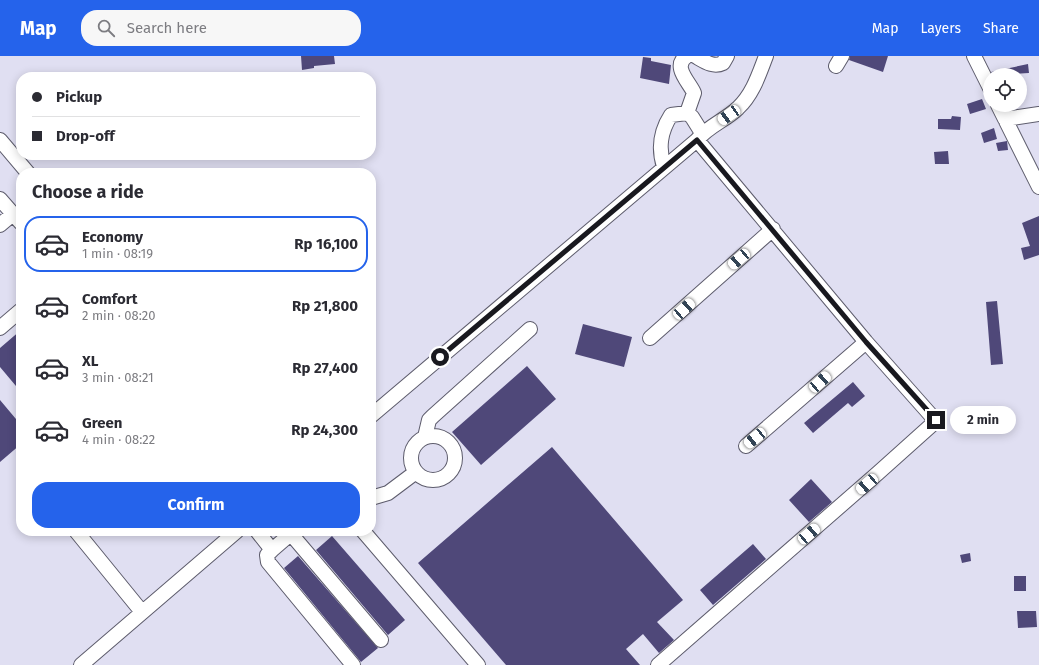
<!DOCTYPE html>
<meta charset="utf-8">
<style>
body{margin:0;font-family:"Fira Sans",sans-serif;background:#f7f7f7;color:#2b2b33;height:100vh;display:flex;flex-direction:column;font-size:15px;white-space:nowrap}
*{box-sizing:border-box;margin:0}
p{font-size:13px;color:#7c7c81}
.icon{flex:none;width:22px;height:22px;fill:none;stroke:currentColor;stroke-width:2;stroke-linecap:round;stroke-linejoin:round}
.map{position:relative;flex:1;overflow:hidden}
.side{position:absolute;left:16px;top:112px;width:360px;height:368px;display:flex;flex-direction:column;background:#fff;border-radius:16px;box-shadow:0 2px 10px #0003}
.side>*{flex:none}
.top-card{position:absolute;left:16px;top:16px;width:360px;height:88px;border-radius:16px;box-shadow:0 2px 10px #0003;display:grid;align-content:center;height:88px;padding:0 16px;background:#fff}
.tools{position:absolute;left:983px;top:12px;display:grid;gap:8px}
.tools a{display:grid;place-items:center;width:44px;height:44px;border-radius:50%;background:#fff;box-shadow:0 2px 10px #0003;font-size:20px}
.end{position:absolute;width:18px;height:18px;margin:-9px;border:5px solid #19191f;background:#fff;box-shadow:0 0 0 2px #fff}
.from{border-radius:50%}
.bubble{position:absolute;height:28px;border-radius:14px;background:#fff;box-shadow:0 2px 10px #0003;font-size:13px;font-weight:700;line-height:28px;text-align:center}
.car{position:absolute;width:12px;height:24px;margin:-12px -6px;border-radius:5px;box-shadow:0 0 3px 1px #0007;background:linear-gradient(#fff 24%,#345 0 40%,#fff 0 76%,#345 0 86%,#fff 0)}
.top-card b{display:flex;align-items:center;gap:14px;height:38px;font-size:15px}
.top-card b+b{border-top:1px solid #e1e1e2}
.top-card i{width:10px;height:10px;background:#2b2b33}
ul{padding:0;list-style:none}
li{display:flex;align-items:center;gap:12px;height:56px;margin:0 8px 6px;padding:0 8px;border:2px solid transparent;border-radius:16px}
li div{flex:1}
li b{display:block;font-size:15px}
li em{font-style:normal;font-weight:700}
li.on{border-color:#2563eb}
li>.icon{width:36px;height:36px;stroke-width:1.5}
h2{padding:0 16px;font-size:18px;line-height:48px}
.action{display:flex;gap:8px;margin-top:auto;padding:8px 16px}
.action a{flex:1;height:46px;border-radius:16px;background:#2563eb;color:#fff;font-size:16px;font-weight:700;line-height:46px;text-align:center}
header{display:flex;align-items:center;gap:24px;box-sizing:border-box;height:56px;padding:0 20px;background:#2563eb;color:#fff}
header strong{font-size:19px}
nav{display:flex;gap:22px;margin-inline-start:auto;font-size:14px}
.search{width:280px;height:36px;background:#f7f7f7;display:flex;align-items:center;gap:10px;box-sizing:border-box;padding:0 14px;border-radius:16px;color:#7c7c81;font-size:15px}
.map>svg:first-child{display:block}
</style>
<header>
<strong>Map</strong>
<div class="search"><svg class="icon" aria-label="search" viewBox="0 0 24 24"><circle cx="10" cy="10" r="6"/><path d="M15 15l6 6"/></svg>Search here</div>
<nav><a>Map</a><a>Layers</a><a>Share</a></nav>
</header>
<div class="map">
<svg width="1039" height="609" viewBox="0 0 1039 609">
<rect width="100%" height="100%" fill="#e0dff2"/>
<!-- building -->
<path fill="#4f4879" d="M301,0H334L335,8L314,10V12L302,14Z
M850,0H888L883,16L849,4Z
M643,1L651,2V5L671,9L669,28L640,22Z
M1028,8L1029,17L993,19L991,16Z
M982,43L986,53L970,58L967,48Z
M952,60L961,61L960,74L938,73V63H951Z
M994,72L997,83L984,87L981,77Z
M1007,85L1008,94L998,95L996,87Z
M948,95L949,108H935L934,96Z
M1039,160V199L1024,204L1021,192L1030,190L1022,167Z
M997,245L1003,308L991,309L986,246Z
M583,268L632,281L624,311L575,298Z
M21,274V336L0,311V292Z
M527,310L556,343L481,409L452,376Z
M853,326L865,340L852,351L848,347L813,377L804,367Z
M0,344L21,369V388L0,406Z
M552,391L683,544L657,566L674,584L659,597L643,578L626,593L640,609H506L418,507Z
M811,423L832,446L809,466L789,444Z
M332,480L405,564L388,579L316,494Z
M753,488L766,503L713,549L700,534Z
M970,497L971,505L962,507L960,499Z
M298,500L378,592L361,606L284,512Z
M1014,520H1026V535H1014Z
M1017,555H1036L1037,571L1018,572Z"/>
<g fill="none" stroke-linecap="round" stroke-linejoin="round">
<!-- minor casing -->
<g stroke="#5d5c6c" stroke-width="16">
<path id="minor" d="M687,0C671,10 690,27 694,37L687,57
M695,0C704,5 713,12 723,7L727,0
M974,0L990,32
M836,10L842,0
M998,49L1039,131
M1005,63L1039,58
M0,84L28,117
M664,111C658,92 660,76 671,59L687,57L692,61L702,77
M0,143L21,167
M0,169L13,158
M0,272L21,254
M650,282L773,173
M371,360L697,84C708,70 726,64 738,52C753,38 759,18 766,0
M411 402a22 22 0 1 1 44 0a22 22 0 1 1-44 0Z
M425,381L429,364L433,360L530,273
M746,390L866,286
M371,442L388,437L416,416
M76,475L142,556
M257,475L272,494L267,499L268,506L353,609
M363,475L478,609
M291,478L381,584
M272,494L294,475
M81,609L237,475
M658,609L878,417L936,365L866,286L697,84"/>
</g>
<!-- minor -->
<use href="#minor" stroke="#fff" stroke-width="14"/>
</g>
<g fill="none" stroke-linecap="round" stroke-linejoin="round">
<!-- route -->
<path stroke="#19191f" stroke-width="5" d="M440,301L697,84L866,286L936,364"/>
</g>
</svg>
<div class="tools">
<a><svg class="icon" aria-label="locate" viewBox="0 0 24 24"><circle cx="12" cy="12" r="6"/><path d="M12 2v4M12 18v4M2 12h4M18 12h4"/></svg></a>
</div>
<i class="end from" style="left:440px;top:301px"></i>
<i class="end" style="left:936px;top:364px"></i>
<div class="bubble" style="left:950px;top:350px;width:66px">2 min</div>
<i class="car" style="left:729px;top:59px;rotate:235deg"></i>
<i class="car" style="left:739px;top:203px;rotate:229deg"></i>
<i class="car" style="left:684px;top:253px;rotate:48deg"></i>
<i class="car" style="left:820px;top:326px;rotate:48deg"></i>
<i class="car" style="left:755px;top:382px;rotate:231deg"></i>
<i class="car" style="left:867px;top:428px;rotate:229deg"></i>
<i class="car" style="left:809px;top:478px;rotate:49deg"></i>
<div class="top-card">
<b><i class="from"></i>Pickup</b>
<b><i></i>Drop-off</b>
</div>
<section class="side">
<h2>Choose a ride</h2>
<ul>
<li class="on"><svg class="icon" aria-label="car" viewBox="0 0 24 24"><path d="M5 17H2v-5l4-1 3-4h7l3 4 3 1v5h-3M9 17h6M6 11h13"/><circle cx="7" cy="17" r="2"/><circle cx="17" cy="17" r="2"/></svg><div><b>Economy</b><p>1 min · 08:19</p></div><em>Rp 16,100</em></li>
<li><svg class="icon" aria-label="car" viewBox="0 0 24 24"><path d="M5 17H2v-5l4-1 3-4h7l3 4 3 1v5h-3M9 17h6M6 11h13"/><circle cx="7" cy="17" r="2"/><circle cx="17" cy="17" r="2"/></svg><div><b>Comfort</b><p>2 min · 08:20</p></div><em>Rp 21,800</em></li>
<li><svg class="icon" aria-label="car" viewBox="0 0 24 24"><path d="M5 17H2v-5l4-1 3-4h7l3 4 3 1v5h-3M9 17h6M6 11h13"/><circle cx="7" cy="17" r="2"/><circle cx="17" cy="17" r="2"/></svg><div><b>XL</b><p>3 min · 08:21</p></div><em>Rp 27,400</em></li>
<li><svg class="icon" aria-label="car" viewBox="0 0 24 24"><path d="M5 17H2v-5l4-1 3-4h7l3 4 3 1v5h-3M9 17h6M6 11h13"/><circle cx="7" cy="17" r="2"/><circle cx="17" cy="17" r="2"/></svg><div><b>Green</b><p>4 min · 08:22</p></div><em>Rp 24,300</em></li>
</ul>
<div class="action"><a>Confirm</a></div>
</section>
</div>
